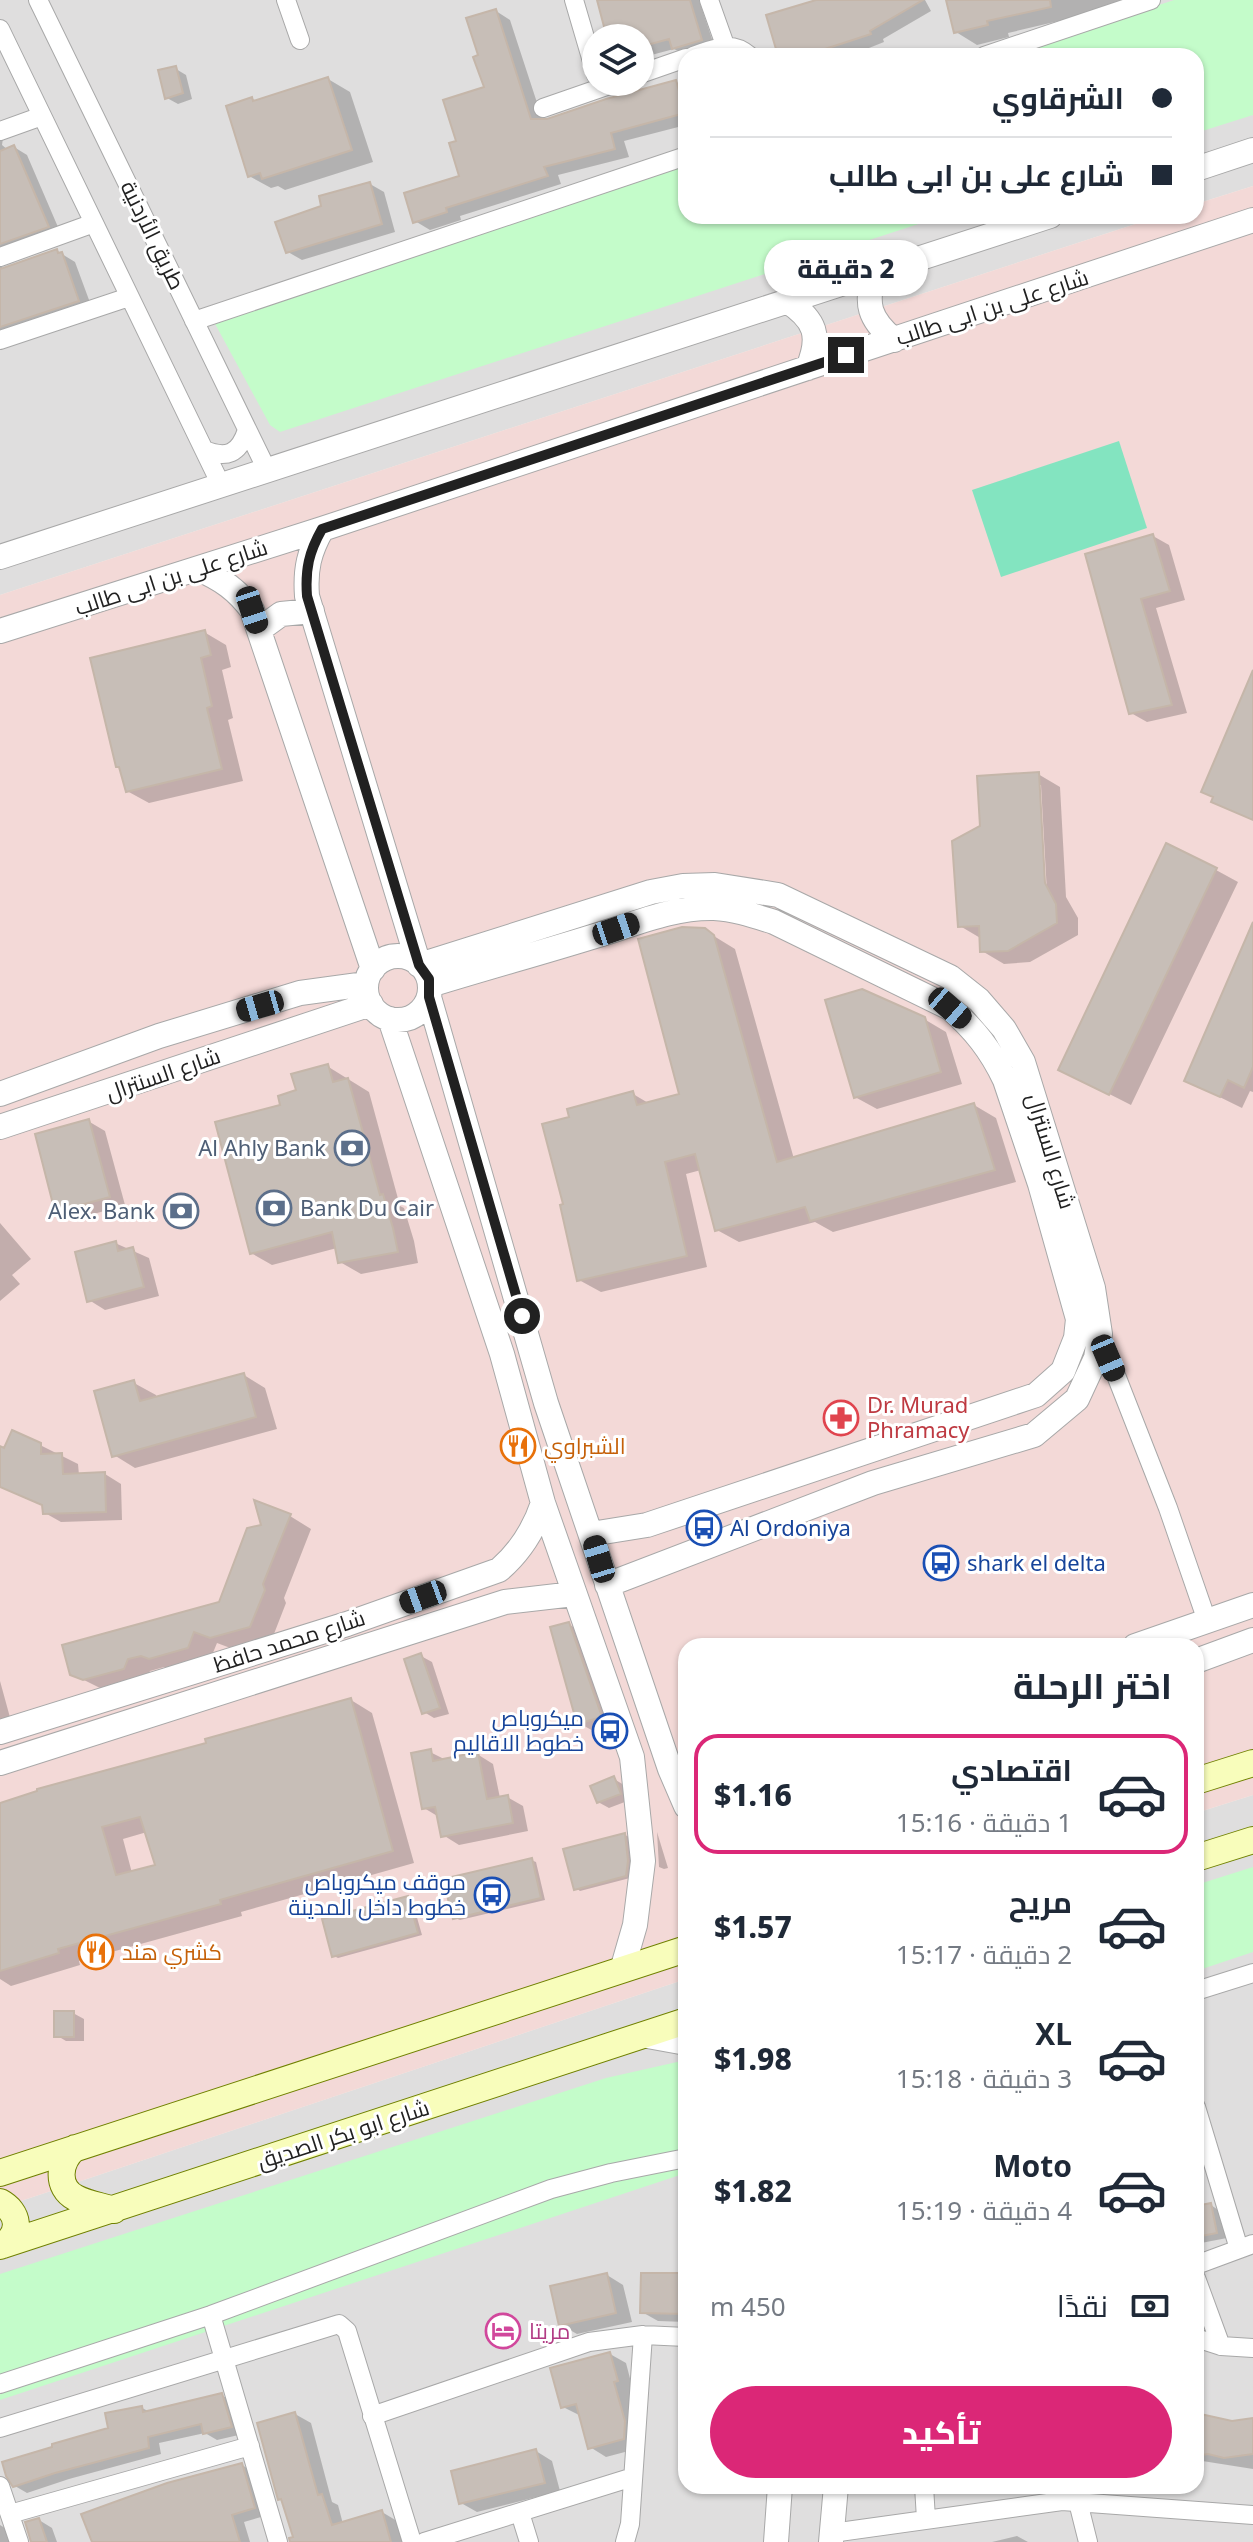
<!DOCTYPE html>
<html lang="ar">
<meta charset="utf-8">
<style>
body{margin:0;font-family:"Noto Sans",Cairo,sans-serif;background:#f6f6f7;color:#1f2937;direction:rtl;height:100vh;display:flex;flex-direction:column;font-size:30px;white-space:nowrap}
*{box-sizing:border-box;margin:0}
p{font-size:26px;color:#747a83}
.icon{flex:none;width:44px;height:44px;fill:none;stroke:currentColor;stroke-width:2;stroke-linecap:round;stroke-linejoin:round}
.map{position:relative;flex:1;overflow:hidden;direction:ltr}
.details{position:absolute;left:678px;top:1638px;width:526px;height:856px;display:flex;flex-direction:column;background:#fff;border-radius:24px;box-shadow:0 2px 6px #0004;direction:rtl}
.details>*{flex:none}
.hud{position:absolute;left:678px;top:48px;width:526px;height:176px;border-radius:24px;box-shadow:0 2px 6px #0004;direction:rtl;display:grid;align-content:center;height:176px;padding:0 32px;background:#fff}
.buttons{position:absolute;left:582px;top:24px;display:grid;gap:16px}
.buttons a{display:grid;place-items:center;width:72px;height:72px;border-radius:50%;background:#fff;box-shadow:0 2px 6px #0004;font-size:40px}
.end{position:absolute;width:36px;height:36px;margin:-18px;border:10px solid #212121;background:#fff;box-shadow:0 0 0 4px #fff}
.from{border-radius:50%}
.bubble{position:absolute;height:56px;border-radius:28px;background:#fff;box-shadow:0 2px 6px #0004;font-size:26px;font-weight:800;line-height:56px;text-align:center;direction:rtl}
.car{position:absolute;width:24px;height:48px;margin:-24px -12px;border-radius:10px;box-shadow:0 0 6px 2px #0007;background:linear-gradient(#222 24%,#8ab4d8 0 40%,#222 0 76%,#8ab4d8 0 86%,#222 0)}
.hud b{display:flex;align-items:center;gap:28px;height:76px;font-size:30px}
.hud b+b{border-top:2px solid #e0e1e3}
.hud i{width:20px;height:20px;background:#1f2937}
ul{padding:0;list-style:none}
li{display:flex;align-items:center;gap:24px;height:120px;margin:0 16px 12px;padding:0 16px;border:4px solid transparent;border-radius:24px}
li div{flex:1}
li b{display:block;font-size:30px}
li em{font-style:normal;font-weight:800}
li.on{border-color:#db2777}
li>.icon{width:72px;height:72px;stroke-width:1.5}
h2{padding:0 32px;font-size:36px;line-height:96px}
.pay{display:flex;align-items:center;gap:20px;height:88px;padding:0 32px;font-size:30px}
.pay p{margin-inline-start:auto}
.button{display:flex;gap:16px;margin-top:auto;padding:16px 32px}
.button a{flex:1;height:92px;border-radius:48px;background:#db2777;color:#fff;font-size:32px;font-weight:800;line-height:92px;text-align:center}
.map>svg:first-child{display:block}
</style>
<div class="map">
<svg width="1253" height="2542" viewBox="0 0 1253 2542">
<rect width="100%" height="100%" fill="#f2efe8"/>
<!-- residential -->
<path fill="#dfdede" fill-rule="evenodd" d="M0,0H1253V186L1196,204V56H686V216H1160L0,595ZM596,38H640V82H596Z
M1253,1795V2542H0V2208L686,1979V2486H1196V1813Z"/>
<!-- commercial -->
<path fill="#f3d9d7" d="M1253,186V1795L1196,1813V1646H686V1979L0,2208V595L1160,216H1196V204Z"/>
<!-- park -->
<path fill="#c4fcca" d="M1174,0H1253V115L1196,133V56H1006Z
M686,163V216H943L280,432L270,425L213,320Z
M1253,1867V1952L1196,1971V1885Z
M686,2060V2173L0,2400V2274L606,2078Z"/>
<!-- pitch -->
<path fill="#83e4c0" d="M1119,441L1147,528L1001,577L972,490Z"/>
<!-- shadow -->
<path fill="#0003" fill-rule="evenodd" d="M599,0H699L715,48L688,56L674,49L640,58V38H609Z
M820,0H925L931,11L883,39L884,42L849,56H780Z
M948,0H1122L1123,6L1008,33L1009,37L977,45L956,32Z
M496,11L510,20L543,121L676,82L686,87V125L624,141L629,157L558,175L561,184L460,216L461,220L430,230L415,221L462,177L458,143L486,89L480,57Z
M176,69L186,75L192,99L178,104L167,98Z
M328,79L350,92L373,162L285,190L278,186L271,188L249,176L252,100L257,102Z
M0,122L4,132L2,145L8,150L14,147L27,155L61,234L2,262V271L57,251L75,262L92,308L0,343Z
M370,184L384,192L395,232L302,260L288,252L324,207Z
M1153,536L1169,545L1185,600L1156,608L1187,713L1147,722L1131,713L1087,555Z
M204,632L226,645L231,667L222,670L233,718L228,720L243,781L149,803L127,791Z
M1038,774L1060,787L1066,897L1078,918V935L1030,962L1004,964L982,951V939L960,926L982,827ZM1037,785H1041L1047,893H1043Z
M1216,870L1238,882L1131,1105L1060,1069Z
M1253,928V1092L1250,1091L1242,1108L1187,1081Z
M704,930L735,949L794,1159L974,1105L996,1118L1016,1182L833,1232L815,1222L739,1242L717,1230L701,1170L686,1174L707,1267L601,1292L579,1280L565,1206L571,1118L633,1094L650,1104L682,1095Z
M924,1019L946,1032L962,1084L877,1109L855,1097Z
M327,1066L369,1092L400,1206L404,1208L414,1241L418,1263L361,1274L340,1262L337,1248L272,1265L251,1253L283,1106Z
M88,1121L105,1131L125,1205L73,1220L57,1210Z
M0,1223L31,1259L12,1275L20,1284L0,1301Z
M115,1243L149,1258L159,1296L105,1310L89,1300Z
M244,1375L265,1388L277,1429L135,1468L114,1455L134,1383L156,1395L157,1399Z
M40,1445L78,1464L79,1475L105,1474L121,1484L122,1520L61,1522L45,1513V1506L0,1487V1447L6,1449Z
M290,1516L311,1529L284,1598L286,1603L272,1639L233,1649L217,1643L210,1660L172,1670L164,1667L150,1671L146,1680L106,1691L72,1674L220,1603Z
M568,1624L585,1633L617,1726L595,1732L579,1723Z
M421,1656L432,1662L449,1714L434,1718L424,1712Z
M0,1681L11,1721L0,1724Z
M351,1700L372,1713L414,1863L241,1912L242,1916L79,1961L80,1965L11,1986L0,1979V1805ZM147,1832L158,1866L132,1873L123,1839Z
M430,1752L446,1760L477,1754L493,1764L500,1798L507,1797L523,1806L528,1831L459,1845L443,1835L439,1817L424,1808Z
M614,1779L624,1785L630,1800L609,1808L598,1802Z
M657,1832L668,1868L664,1869L659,1867Z
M625,1835L629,1837L632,1864L630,1878L580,1891L576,1888Z
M531,1860L536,1862L545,1900L460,1920L455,1918Z
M408,1898L412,1900L422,1935L338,1958L334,1956Z
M73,2013L84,2019V2041H66L56,2035Z
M1211,2205L1221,2212L1227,2238L1196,2244V2208Z
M607,2275L623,2285L632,2322L577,2334L561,2325Z
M686,2275V2322L658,2321L642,2312Z
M610,2354L626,2363L633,2390L630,2391L641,2431L640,2448L606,2457L590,2447L581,2416L563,2407Z
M221,2395L234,2402L243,2434L217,2440L205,2433L159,2443L161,2454L69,2479L27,2493L15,2486L142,2408L150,2412Z
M295,2414L311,2423L332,2502L338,2505L343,2524L382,2512L397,2521L403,2542H296L284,2501L280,2498Z
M1196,2415L1232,2423L1253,2420V2469L1196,2460Z
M536,2451L552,2461L560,2491L477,2512L461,2503Z
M242,2465L255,2473L268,2515L244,2522L250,2542H94Z
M39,2520L52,2528L57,2542H32Z
M0,2525L10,2531L14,2542H0Z
M1017,2536L1028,2542H992Z"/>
<!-- building -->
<path fill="#c7beb7" stroke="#c5b6a9" stroke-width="2" fill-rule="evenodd" d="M597,0H690L702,40L672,49L669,39L640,47V38H607Z
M816,0H923L870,31L871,34L813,53L814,56H778L766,15Z
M946,0H1050L1051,7L987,21L988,25L954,33Z
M496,9L531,119H547L606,99L676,80L685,113L611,133L615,149L544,167L548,176L446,208L447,212L413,223L404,193L459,176L449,143L456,141L443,100L484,87L473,57L478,55L466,18Z
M176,66L183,93L165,99L158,70Z
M328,77L352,150L262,179L260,173L248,177L226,106L252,97L253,101Z
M14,145L49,227L0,244V151Z
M370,182L382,224L286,253L275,222L321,206L319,196Z
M57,249L58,253L62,252L79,301L0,327V269Z
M1153,534L1170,591L1141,599L1172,705L1129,714L1085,554Z
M205,630L211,655L201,658L212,706L207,708L222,769L126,792L119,767H116L90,658Z
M1253,670V820L1211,802L1213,797L1201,792Z
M1039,772L1045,883L1056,904L1057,923L1008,951L980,952L979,926L958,927L952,841L980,826L977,776Z
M1166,843L1217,868L1109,1095L1058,1070Z
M1253,922V1067L1244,1088L1228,1080L1220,1097L1184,1081Z
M682,927L705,928L714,935L777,1162L974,1103L995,1170L810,1221L805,1207L715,1231L695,1154L665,1162L687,1256L577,1281L560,1205L563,1204L542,1124L569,1117L567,1109L633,1091L637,1105L679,1094L638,939Z
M862,989L925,1017L941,1072L854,1098L825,1000Z
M328,1064L333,1082L348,1078L380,1195L383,1194L393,1228L398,1252L338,1263L332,1232L250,1254L215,1122L280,1105L278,1096L296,1090L291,1074Z
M89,1119L110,1197L55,1212L35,1134Z
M116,1241L118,1251L133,1247L144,1287L87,1302L75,1252Z
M244,1373L256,1417L112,1457L94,1391L134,1380L140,1401Z
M12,1430L41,1443V1454L62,1453L63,1474L105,1472L106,1512L43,1514L42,1505L0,1487V1446L4,1448Z
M254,1500L291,1514L263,1584L265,1590L250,1627L210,1638L194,1632L188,1648L149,1659L141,1656L128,1659L124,1669L83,1680L70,1675L62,1645L219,1602L247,1528L261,1525Z
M569,1622L602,1717L577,1724L550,1627Z
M421,1653L440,1708L422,1714L404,1659Z
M351,1698L393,1851L220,1900L221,1904L58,1949L59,1953L0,1971V1803L37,1791V1789L206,1743L205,1739ZM140,1817L155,1865L116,1875L102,1827Z
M431,1749L433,1761L478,1752L487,1799L508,1795L513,1823L441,1837L435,1807L422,1809L411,1753Z
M614,1776L621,1794L597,1803L590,1786Z
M625,1833L628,1861L626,1876L574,1890L563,1849Z
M532,1858L541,1898L453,1919L443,1879Z
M408,1896L418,1933L332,1957L322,1919Z
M54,2011H74V2037H54Z
M1211,2203L1217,2233L1196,2237V2206Z
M607,2273L616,2313L559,2326L550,2286Z
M641,2273H686V2314L640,2313Z
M610,2352L618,2381L614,2382L625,2421L624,2439L588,2449L576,2404L561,2408L550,2368Z
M222,2393L232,2427L203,2434L201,2424L148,2437L149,2448L55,2473L13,2487L6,2476L2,2462L52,2447V2444L108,2428L105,2413L142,2406L143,2412Z
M295,2412L318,2495L322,2494L332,2525L382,2510L391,2542H290L289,2538L293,2537L281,2499L278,2500L257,2423Z
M1196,2413L1232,2421L1253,2418V2454L1224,2458L1208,2454L1196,2456Z
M536,2449L545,2483L459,2504L451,2471Z
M242,2463L255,2508L232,2515L240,2542H92L81,2514L167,2483Z
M39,2518L47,2542H31L25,2522Z"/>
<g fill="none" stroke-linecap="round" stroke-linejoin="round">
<!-- minor casing -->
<g stroke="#a8a8a8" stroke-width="20">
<path id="minor" d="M38,0L267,470
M286,0L300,40
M574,0L596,75
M709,0L725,45
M0,29L221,485
M693,56C714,49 731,39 750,56
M984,56L1151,0
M640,74L686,58
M543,108L618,82
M0,131L42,116
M0,257L94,223
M194,321L686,156
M0,340L129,297
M204,450C227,459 239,454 247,430
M1101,1337L1168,1508L1207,1621
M1196,1991L1253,1973
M1196,2107L1239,2249
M1196,2265L1253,2244
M1196,2278L1221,2346
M211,2315L278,2542
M1196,2338L1221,2346L1253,2348
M0,2384L211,2315L551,2189L611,2173L686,2158
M372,2416L589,2342L643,2335L686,2337
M0,2428L339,2324L347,2331L412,2542
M0,2486L19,2542
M924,2486L926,2519
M1078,2502L1088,2542
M520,2513L529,2542
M10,2514L250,2446
M832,2533L1062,2501L1253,2515
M424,2542L633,2477
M625,2542L630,2524L643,2335"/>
</g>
<!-- tertiary casing -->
<g stroke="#a8a8a8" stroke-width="26">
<path id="tertiary" d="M1196,169L1253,150
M874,273C865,304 869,319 894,340
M787,301C816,320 821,336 808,368
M322,529C309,552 305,569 307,596L419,965
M0,557L1050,216
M198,569C222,579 237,590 252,610L373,969
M259,630L281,614L312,611
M0,631L322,529L1253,220
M366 988a32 32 0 1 1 64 0a32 32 0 1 1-64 0Z
M420,965L651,892L683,886L715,885L778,895L950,977L979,1000L1004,1029L1023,1062L1085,1262L1093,1288L1100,1334L1096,1358L1077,1399L1034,1435L873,1483L607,1585
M430,985C485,968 540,953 595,936C635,924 672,907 714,908C735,909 755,916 774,922L950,1008C974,1029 991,1050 1005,1080L1040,1184L1078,1319L1076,1338L1063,1371L1036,1395L647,1525L591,1534
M429,997L546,1403L670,1769L686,1806
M390,1019L502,1354L543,1503L632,1757L643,1861L635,1925L622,1970
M0,1094L159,1036L300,993L366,984
M0,1127L371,1004
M1135,1646L1253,1605
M1196,1661L1253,1640
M0,1732L347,1624L499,1570C520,1552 534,1530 543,1503
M0,1763L505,1602L574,1594
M642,2035L686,2043
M776,2542L780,2486
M831,2542L836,2486"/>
</g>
<!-- secondary casing -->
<g stroke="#708100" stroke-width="28">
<path id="secondary" d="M1196,1781L1253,1763
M1196,1858L1253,1840
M75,2148C59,2161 55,2187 76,2198C87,2204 102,2206 114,2210
M0,2173L686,1949
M0,2202C19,2212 22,2233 3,2245
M0,2246L686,2021"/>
</g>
<!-- minor -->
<use href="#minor" stroke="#fff" stroke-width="18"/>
<!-- tertiary -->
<use href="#tertiary" stroke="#fff" stroke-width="24"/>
<!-- secondary -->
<use href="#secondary" stroke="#f8fdbb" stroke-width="26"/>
</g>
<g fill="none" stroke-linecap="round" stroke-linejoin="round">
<!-- route -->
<path stroke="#212121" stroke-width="10" d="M522,1316L429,997V979L419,965L307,596C305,569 309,552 322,529L846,355"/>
</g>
<!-- icons -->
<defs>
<g id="bank-ring" transform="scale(1.8)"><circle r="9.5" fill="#fff" stroke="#5c6f8a" stroke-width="1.5"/><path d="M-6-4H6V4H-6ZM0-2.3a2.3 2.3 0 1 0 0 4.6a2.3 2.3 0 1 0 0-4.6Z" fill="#5c6f8a"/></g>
<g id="pharmacy-ring" transform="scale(1.8)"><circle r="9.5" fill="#fff" stroke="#e0444e" stroke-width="1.5"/><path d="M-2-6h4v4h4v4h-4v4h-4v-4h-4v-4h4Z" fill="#e0444e"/></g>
<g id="restaurant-ring" transform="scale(1.8)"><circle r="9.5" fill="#fff" stroke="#e8710a" stroke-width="1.5"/><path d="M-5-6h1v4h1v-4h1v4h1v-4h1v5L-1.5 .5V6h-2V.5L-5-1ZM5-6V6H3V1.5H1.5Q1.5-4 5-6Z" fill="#e8710a"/></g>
<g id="bus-ring" transform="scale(1.8)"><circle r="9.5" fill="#fff" stroke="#1a4fb4" stroke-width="1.5"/><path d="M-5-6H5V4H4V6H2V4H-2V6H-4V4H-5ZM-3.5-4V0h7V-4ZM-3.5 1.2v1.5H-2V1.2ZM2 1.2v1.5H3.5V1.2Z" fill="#1a4fb4"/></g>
<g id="hotel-ring" transform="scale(1.8)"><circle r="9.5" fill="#fff" stroke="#d1479c" stroke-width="1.5"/><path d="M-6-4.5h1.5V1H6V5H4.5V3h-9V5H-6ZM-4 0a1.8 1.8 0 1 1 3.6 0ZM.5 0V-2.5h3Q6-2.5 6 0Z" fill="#d1479c"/></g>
</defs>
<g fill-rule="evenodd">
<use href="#bank-ring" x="352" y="1148"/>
<use href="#bank-ring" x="274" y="1208"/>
<use href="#bank-ring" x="181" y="1211"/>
<use href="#pharmacy-ring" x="841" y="1418"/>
<use href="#restaurant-ring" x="518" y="1446"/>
<use href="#bus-ring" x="704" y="1528"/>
<use href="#bus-ring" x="941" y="1563"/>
<use href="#bus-ring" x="610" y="1731"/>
<use href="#bus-ring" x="492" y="1895"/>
<use href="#restaurant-ring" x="96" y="1952"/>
<use href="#hotel-ring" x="503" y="2331"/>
</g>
<g text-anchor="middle" stroke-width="6" stroke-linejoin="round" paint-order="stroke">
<!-- street labels -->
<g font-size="22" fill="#212121" stroke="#fff">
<text transform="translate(153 235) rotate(64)" y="8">طريق الأردنية</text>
<text transform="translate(992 307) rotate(-18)" y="8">شارع على بن ابى طالب</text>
<text transform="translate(171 577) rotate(-18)" y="8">شارع على بن ابى طالب</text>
<text transform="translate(163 1074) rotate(-19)" y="8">شارع السنترال</text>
<text transform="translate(1051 1151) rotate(73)" y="8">شارع السنترال</text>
<text transform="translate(289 1641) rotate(-18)" y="8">شارع محمد حافظ</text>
<text transform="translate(343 2134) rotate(-18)" y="8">شارع ابو بكر الصديق</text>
</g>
<!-- service labels -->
<g font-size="22" fill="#4e5e75" stroke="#fff" text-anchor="end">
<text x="326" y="1156">Al Ahly Bank</text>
<text x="300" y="1216" text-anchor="start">Bank Du Cair</text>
<text x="155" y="1219">Alex. Bank</text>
</g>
<!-- health labels -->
<g font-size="22" fill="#be3a42" stroke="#fff" text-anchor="start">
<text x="867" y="1413">Dr. Murad<tspan x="867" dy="25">Phramacy</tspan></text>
</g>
<!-- food labels -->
<g font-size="22" fill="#c56008" stroke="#fff" text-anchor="start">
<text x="544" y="1454">الشبراوي</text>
<text x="122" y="1960">كشري هند</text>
</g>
<!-- transit labels -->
<g font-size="22" fill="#164399" stroke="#fff" text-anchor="start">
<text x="730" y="1536">Al Ordoniya</text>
<text x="967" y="1571">shark el delta</text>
<text x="584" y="1726" text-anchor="end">ميكروباص<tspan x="584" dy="25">خطوط الاقاليم</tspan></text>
<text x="466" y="1890" text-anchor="end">موقف ميكروباص<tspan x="466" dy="25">خطوط داخل المدينة</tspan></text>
</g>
<!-- hotel labels -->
<g font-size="22" fill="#b23c85" stroke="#fff" text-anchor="start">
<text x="529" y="2339">مريتا</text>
</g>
</g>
</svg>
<div class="buttons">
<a><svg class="icon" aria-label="layers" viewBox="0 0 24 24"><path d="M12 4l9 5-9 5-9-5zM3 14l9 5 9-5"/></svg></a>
</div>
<i class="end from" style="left:522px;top:1316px"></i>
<i class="end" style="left:846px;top:355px"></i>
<div class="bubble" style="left:764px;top:240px;width:164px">2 دقيقة</div>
<i class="car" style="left:252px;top:610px;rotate:162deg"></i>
<i class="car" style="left:616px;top:929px;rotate:71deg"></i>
<i class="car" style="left:260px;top:1006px;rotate:254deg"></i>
<i class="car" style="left:950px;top:1008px;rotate:131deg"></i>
<i class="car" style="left:1108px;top:1358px;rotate:157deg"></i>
<i class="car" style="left:599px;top:1559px;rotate:343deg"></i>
<i class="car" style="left:423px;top:1597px;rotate:250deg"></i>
<div class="hud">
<b><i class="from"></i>الشرقاوي</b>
<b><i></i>شارع على بن ابى طالب</b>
</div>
<section class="details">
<h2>اختر الرحلة</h2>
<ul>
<li class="on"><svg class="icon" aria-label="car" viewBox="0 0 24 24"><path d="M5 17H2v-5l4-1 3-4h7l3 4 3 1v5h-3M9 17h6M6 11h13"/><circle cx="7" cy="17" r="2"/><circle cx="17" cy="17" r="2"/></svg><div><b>اقتصادي</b><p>1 دقيقة · 15:16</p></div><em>$1.16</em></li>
<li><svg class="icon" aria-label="car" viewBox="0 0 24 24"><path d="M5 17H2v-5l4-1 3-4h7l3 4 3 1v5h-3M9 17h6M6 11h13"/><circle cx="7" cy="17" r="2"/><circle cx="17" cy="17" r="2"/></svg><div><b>مريح</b><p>2 دقيقة · 15:17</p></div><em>$1.57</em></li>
<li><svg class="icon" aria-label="car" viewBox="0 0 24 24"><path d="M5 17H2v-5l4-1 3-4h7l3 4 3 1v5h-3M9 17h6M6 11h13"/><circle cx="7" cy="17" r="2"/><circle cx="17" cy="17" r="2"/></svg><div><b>XL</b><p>3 دقيقة · 15:18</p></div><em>$1.98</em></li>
<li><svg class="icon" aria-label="car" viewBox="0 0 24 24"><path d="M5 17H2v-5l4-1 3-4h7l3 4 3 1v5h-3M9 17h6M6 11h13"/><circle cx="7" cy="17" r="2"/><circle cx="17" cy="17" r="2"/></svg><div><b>Moto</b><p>4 دقيقة · 15:19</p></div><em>$1.82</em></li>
</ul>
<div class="pay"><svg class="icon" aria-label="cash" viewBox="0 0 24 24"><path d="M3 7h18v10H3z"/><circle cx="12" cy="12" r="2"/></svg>نقدًا<p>450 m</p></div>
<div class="button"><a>تأكيد</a></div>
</section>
</div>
